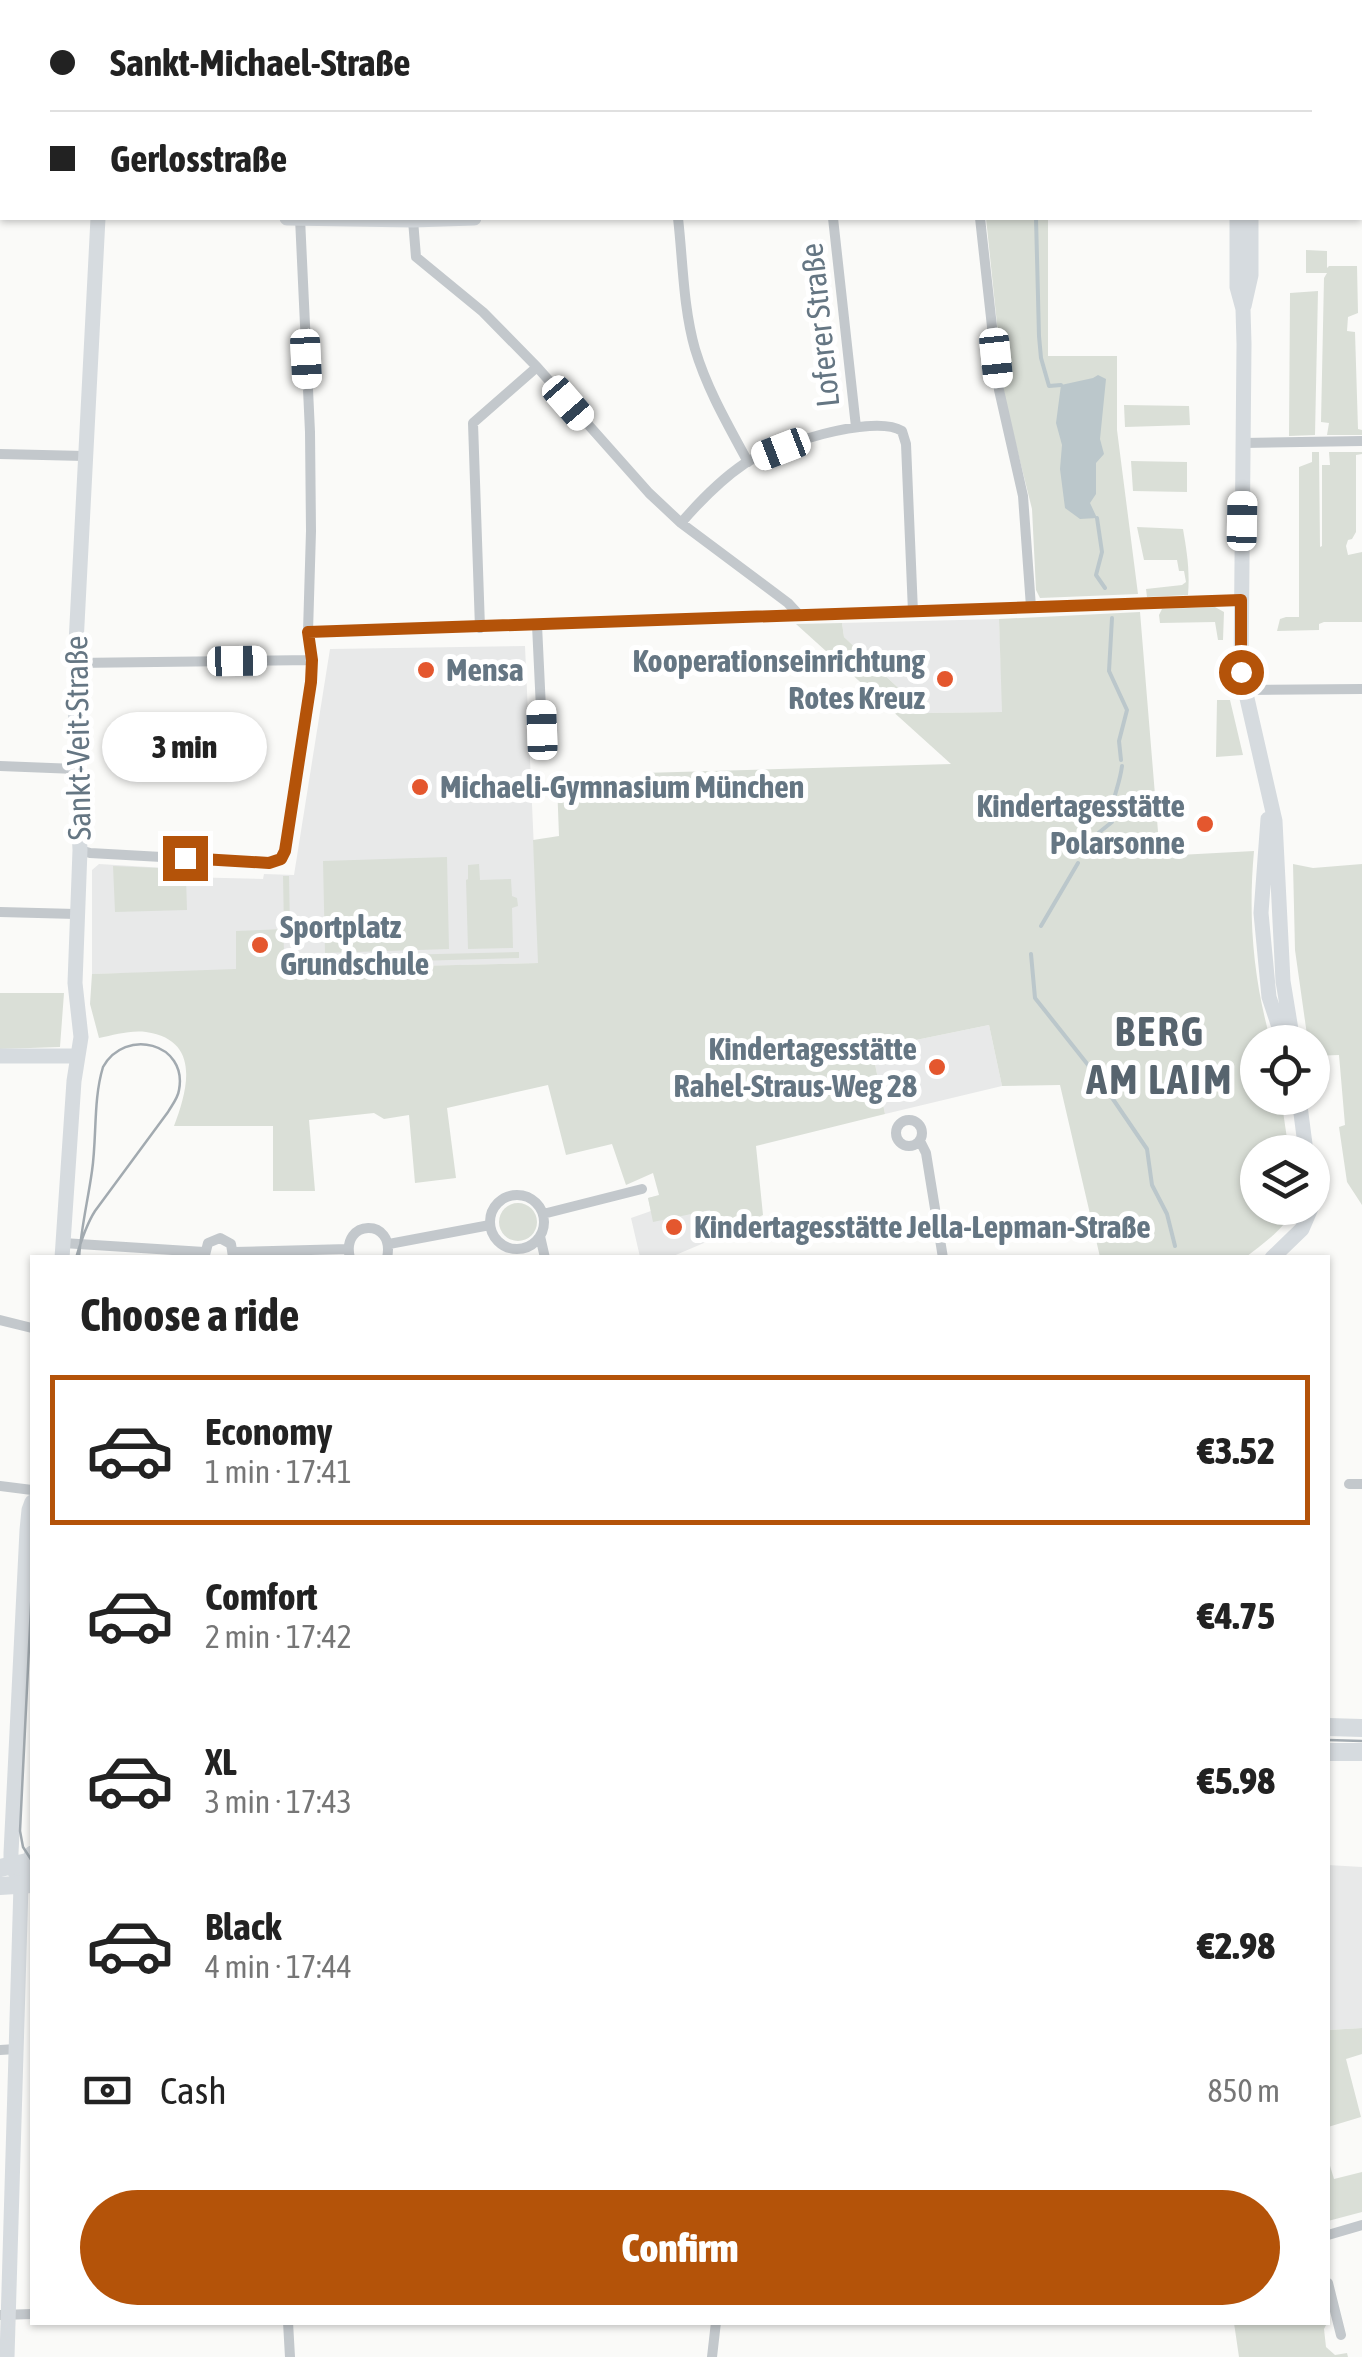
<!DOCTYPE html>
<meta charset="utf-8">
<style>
body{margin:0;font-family:"Asap Condensed",sans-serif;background:#f2f2f2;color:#222;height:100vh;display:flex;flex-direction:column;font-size:38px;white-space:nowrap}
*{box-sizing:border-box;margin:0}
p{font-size:32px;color:#767676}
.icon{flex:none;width:55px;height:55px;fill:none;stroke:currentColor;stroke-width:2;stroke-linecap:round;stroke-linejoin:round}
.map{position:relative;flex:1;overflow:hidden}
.side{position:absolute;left:30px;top:1255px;width:1300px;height:1070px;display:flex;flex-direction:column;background:#fff;border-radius:0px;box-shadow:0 2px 8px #0004}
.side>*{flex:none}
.guide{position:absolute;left:0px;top:0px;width:1362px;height:220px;box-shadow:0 2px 8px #0004;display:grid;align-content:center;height:220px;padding:0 50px;background:#fff}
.buttons{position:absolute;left:1240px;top:1025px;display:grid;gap:20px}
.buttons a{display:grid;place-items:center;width:90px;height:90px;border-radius:50%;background:#fff;box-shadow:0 2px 8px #0004;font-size:50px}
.end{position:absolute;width:45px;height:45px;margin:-22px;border:12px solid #b45309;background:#fff;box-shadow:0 0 0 5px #fff}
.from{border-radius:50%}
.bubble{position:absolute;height:70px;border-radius:35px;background:#fff;box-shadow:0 2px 8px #0004;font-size:32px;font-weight:800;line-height:70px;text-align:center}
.car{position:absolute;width:30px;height:60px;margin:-30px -15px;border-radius:12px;box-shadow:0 0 8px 2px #0007;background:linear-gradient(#fff 24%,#345 0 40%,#fff 0 76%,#345 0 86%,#fff 0)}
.guide b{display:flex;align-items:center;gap:35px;height:95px;font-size:38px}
.guide b+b{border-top:2px solid #e0e0e0}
.guide i{width:25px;height:25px;background:#222}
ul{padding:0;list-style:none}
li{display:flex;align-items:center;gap:30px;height:150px;margin:0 20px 15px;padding:0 30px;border:5px solid transparent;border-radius:0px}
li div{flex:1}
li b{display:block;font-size:38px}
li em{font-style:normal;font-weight:800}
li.current{border-color:#b45309}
li>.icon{width:90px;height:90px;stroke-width:1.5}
h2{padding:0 50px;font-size:45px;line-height:120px}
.pay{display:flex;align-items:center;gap:25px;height:110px;padding:0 50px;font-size:38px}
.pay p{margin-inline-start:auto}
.action{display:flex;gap:20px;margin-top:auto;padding:20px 50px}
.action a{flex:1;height:115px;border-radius:60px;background:#b45309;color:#fff;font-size:40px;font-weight:800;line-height:115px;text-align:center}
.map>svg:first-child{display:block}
</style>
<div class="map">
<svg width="1362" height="2357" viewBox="0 0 1362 2357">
<rect width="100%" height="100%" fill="#fafaf8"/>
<!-- built -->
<path fill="#e8e9e9" d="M999,619L1003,712L925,713L844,637L842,623Z
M525,646L539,963L92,974V870L99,864L182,869L183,877L263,879L264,874L294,875L330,649Z
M989,1025L1002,1086L885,1114L872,1049Z
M704,1185L718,1237L671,1257H640L631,1218L651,1211L648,1198Z
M1328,1865L1362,1867V2028L1328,2030Z"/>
<!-- green -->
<path fill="#dadfd7" d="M196,0H1075L1074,2H199Z
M986,218H1048V356H1117V430L1138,594L1040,598L1036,590L1032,509L1005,401Z
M1306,250L1327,251V268L1329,266H1357L1358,313L1348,317L1347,331L1355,332L1358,429L1362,430V435H1327L1329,423L1321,422L1324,278L1327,273H1306Z
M1318,291L1315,435L1289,436L1290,293Z
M1124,405L1189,406L1190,425L1125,427Z
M1312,452H1319L1320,547L1322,546V465H1330L1329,452H1362V454L1356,455V532L1352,539L1348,540L1346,546L1348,555L1362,552V622H1324L1319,624V630L1277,631L1280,619L1286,617H1299V467L1312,462Z
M1131,461L1187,462V492L1133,491Z
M1137,527L1183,529C1187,552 1190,571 1188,595L1147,597L1146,589L1182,585L1186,582L1184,571H1179L1177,560H1144Z
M1215,607L1224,612L1223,640H1218L1215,622L1160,623L1159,615L1162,609Z
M1140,612L1160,856L1254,851C1248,917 1253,978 1271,1042H1258V1098H1281L1289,1152H1258V1208H1293C1286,1229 1262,1244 1246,1257H1100L1060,1085L1002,1086L989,1025L872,1049L885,1114L756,1146L763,1215L718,1237L710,1210L653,1222L648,1198L659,1195L653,1173L626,1185L612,1144L566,1155L548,1085L447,1108L456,1178L415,1183L409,1115L384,1119L374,1113L309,1120L315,1191H273V1126H174C188,1089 201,1040 146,1032C130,1030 114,1035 99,1038L90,1004L92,974L236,969V931L284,929L283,876H289L290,929L283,930L285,969L538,963L533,840L559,836L557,783L643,782V773L951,764L796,624L842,623L844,637L925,713L1002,712L999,619Z
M1217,700H1230L1243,755L1216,757Z
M447,857L449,949L325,953L323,861Z
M479,864L480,880L511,879L512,896L517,898L518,906L512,908L513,948L468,949L466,880L468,879V865Z
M1293,864L1313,868L1362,864V1205L1347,1182L1339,1127L1345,1125L1339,1055L1313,1056L1312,1042H1308L1295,950Z
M113,866L182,869L183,877H186L187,910L115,912Z
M519,952V958L314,964V957Z
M0,993H64L60,1047L0,1049Z
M499 1222a19 19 0 1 1 38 0a19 19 0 1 1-38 0Z
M1362,2028V2054L1346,2059L1361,2117L1328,2127V2030Z
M1328,2159L1334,2179L1362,2172V2212L1328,2221Z
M1234,2323H1327L1324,2329L1326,2347L1335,2355L1347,2353L1348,2357H1239Z"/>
<!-- water -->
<path fill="#bbc7cb" d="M1098,375L1106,379L1100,439L1104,454L1096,463V494L1090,503L1097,518L1080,519L1065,508L1060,469L1062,445L1056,423L1061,385L1093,378Z"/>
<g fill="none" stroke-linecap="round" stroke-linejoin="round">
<!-- stream -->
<path stroke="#bbc7cb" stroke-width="4" d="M1064,2L1066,0
M1036,218L1039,336L1041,358L1049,386L1061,385
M1097,518L1102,552L1096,575L1105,588
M1112,618L1109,671L1127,710L1119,741L1121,760
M1086,843L1112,822C1111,797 1119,789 1122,766
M1041,926L1078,863
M1031,954L1035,998L1096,1075
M1104,1086L1147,1149L1152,1185L1167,1214L1175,1246
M1177,1257V1258"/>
<!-- street -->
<path stroke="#c3c8cc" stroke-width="10" d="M1198,0V2
M140,2V0
M678,218C683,261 683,307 695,349C707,389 728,425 748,462
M833,218L856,427
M980,218L999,390L1023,496L1031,607
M413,220L416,257L483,312L537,367L649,493L681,523L788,603L800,616
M1243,443L1362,441
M0,454L85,456
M681,523C700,501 719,481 744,464C772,446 874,413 902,431L906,444L913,612
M537,625L542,730
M480,628L473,423L537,367
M308,632L1241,600
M75,663L312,660
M1245,690L1362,689
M0,766L76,769
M80,850L90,853L269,863L281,859L285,851L311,683L312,660L308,632L311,531L310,432L300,218
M0,912L76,914
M896 1133a13 13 0 1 1 26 0a13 13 0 1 1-26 0Z
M920,1141L926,1153L943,1258
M490 1222a27 27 0 1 1 54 0a27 27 0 1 1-54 0Z
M543,1214L642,1189
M540,1236L545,1258
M63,1243L204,1252
M389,1244L490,1225
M234,1252L348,1249
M205,1255L208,1243L220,1238L231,1244L233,1257
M350,1258C340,1219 396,1217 387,1258
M0,1320L32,1328
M1349,1484H1362
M0,1486L32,1490
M0,2050L16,2049
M1328,2235L1362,2225
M1328,2283L1341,2335
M0,2315L32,2314
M288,2322L290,2357
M712,2357L716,2322"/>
<!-- secondary -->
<path stroke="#d6dbdf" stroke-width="15" d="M1360,38L1362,36
M1360,70L1362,67
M1360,121L1362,134
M0,151L2,152
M1360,170L1362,167
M0,177L2,178
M1360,189H1362
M287,218L413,220L474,218
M1237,218V287L1243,309L1244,344L1241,672L1275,821L1283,981L1293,1042
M1244,306L1251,275V218
M1268,819L1261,913L1269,997L1284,1042
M0,1056H78
M1299,1098L1306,1152
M62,1258L74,1081L81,1037L75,983L80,850L76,769L75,663L98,218
M1272,1258L1302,1229L1311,1208
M15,1872L11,1865V1853L27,1530L29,1510L32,1502
M7,2357L21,1885L32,1853"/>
<!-- primary -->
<path stroke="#d6dbdf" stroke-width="18" d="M1328,1727L1362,1728
M1328,1752H1362
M0,1868L32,1861
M0,1886L32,1884"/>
<!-- tram -->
<path stroke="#a2aab0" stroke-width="2.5" d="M76,1258C81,1241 86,1225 95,1211L168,1112C172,1105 178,1098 179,1090C188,1043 125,1027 103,1067C93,1100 97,1137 92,1171C88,1200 81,1228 79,1258
M32,1586L20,1831L23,1847L32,1861
M1328,1740L1362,1741"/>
</g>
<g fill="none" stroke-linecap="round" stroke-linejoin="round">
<!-- route -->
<path stroke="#b45309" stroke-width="12" d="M185,858L269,863L281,859L285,851L311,682L312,660L308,632L1241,600V672"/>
</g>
<!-- markers -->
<g fill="#e4572e" stroke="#fff" stroke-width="4">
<circle cx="426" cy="670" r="10"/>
<circle cx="945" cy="679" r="10"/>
<circle cx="420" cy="787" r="10"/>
<circle cx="1205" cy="824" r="10"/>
<circle cx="260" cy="945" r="10"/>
<circle cx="937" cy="1067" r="10"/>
<circle cx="674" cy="1227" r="10"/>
</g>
<g text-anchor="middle" stroke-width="10" stroke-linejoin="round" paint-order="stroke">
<!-- street labels -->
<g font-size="32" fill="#657683" stroke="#fff">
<text transform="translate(820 325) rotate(-96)" y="11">Loferer Straße</text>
<text transform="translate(78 738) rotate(-91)" y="11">Sankt-Veit-Straße</text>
</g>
<!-- poi labels -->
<g font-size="32" font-weight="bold" fill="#657683" stroke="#fff" text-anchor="start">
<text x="925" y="672" text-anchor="end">Kooperationseinrichtung<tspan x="925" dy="37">Rotes Kreuz</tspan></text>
<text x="446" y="681">Mensa</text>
<text x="440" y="798">Michaeli-Gymnasium München</text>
<text x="1185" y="817" text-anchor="end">Kindertagesstätte<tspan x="1185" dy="37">Polarsonne</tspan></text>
<text x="280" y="938">Sportplatz<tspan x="280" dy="37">Grundschule</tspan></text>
<text x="917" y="1060" text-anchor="end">Kindertagesstätte<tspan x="917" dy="37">Rahel-Straus-Weg 28</tspan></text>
<text x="694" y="1238">Kindertagesstätte Jella-Lepman-Straße</text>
</g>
<!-- district labels -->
<g font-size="42" font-weight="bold" letter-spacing="2.5" fill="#57646e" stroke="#fff">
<text x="1160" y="1046">BERG<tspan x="1160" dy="48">AM LAIM</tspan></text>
</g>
</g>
</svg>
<div class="buttons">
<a><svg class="icon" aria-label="locate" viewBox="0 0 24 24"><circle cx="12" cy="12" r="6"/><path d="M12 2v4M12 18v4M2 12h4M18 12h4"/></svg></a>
<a><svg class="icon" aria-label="layers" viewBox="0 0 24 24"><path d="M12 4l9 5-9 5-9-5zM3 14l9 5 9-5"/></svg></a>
</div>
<i class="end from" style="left:1241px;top:672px"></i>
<i class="end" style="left:185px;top:858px"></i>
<div class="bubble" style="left:102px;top:712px;width:165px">3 min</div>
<i class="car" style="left:996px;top:358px;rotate:174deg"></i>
<i class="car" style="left:306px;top:359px;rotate:177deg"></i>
<i class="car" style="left:568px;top:403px;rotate:139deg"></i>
<i class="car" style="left:781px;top:449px;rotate:249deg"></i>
<i class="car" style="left:1242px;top:521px;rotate:1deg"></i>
<i class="car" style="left:237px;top:661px;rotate:89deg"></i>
<i class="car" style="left:542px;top:730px;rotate:358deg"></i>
<div class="guide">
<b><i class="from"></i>Sankt-Michael-Straße</b>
<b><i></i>Gerlosstraße</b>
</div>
<section class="side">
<h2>Choose a ride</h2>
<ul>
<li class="current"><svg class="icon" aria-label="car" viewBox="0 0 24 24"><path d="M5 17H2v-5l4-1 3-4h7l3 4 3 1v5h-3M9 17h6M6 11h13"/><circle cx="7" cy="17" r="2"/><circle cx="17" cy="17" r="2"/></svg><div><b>Economy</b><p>1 min · 17:41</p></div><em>€3.52</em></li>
<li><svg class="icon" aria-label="car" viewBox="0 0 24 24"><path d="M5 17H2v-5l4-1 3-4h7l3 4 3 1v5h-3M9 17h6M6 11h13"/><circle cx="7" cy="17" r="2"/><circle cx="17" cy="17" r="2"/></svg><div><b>Comfort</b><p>2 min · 17:42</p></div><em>€4.75</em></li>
<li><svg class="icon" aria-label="car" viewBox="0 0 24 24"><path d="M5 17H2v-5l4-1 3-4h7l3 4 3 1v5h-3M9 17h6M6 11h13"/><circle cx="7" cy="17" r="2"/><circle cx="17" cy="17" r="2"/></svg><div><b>XL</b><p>3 min · 17:43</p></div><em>€5.98</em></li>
<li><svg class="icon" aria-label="car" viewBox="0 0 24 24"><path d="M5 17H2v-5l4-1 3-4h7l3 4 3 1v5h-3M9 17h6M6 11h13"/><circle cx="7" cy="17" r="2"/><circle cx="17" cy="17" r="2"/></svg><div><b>Black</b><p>4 min · 17:44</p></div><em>€2.98</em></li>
</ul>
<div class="pay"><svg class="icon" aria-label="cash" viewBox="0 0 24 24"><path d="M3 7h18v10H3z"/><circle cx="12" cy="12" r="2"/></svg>Cash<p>850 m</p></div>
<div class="action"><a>Confirm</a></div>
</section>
</div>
